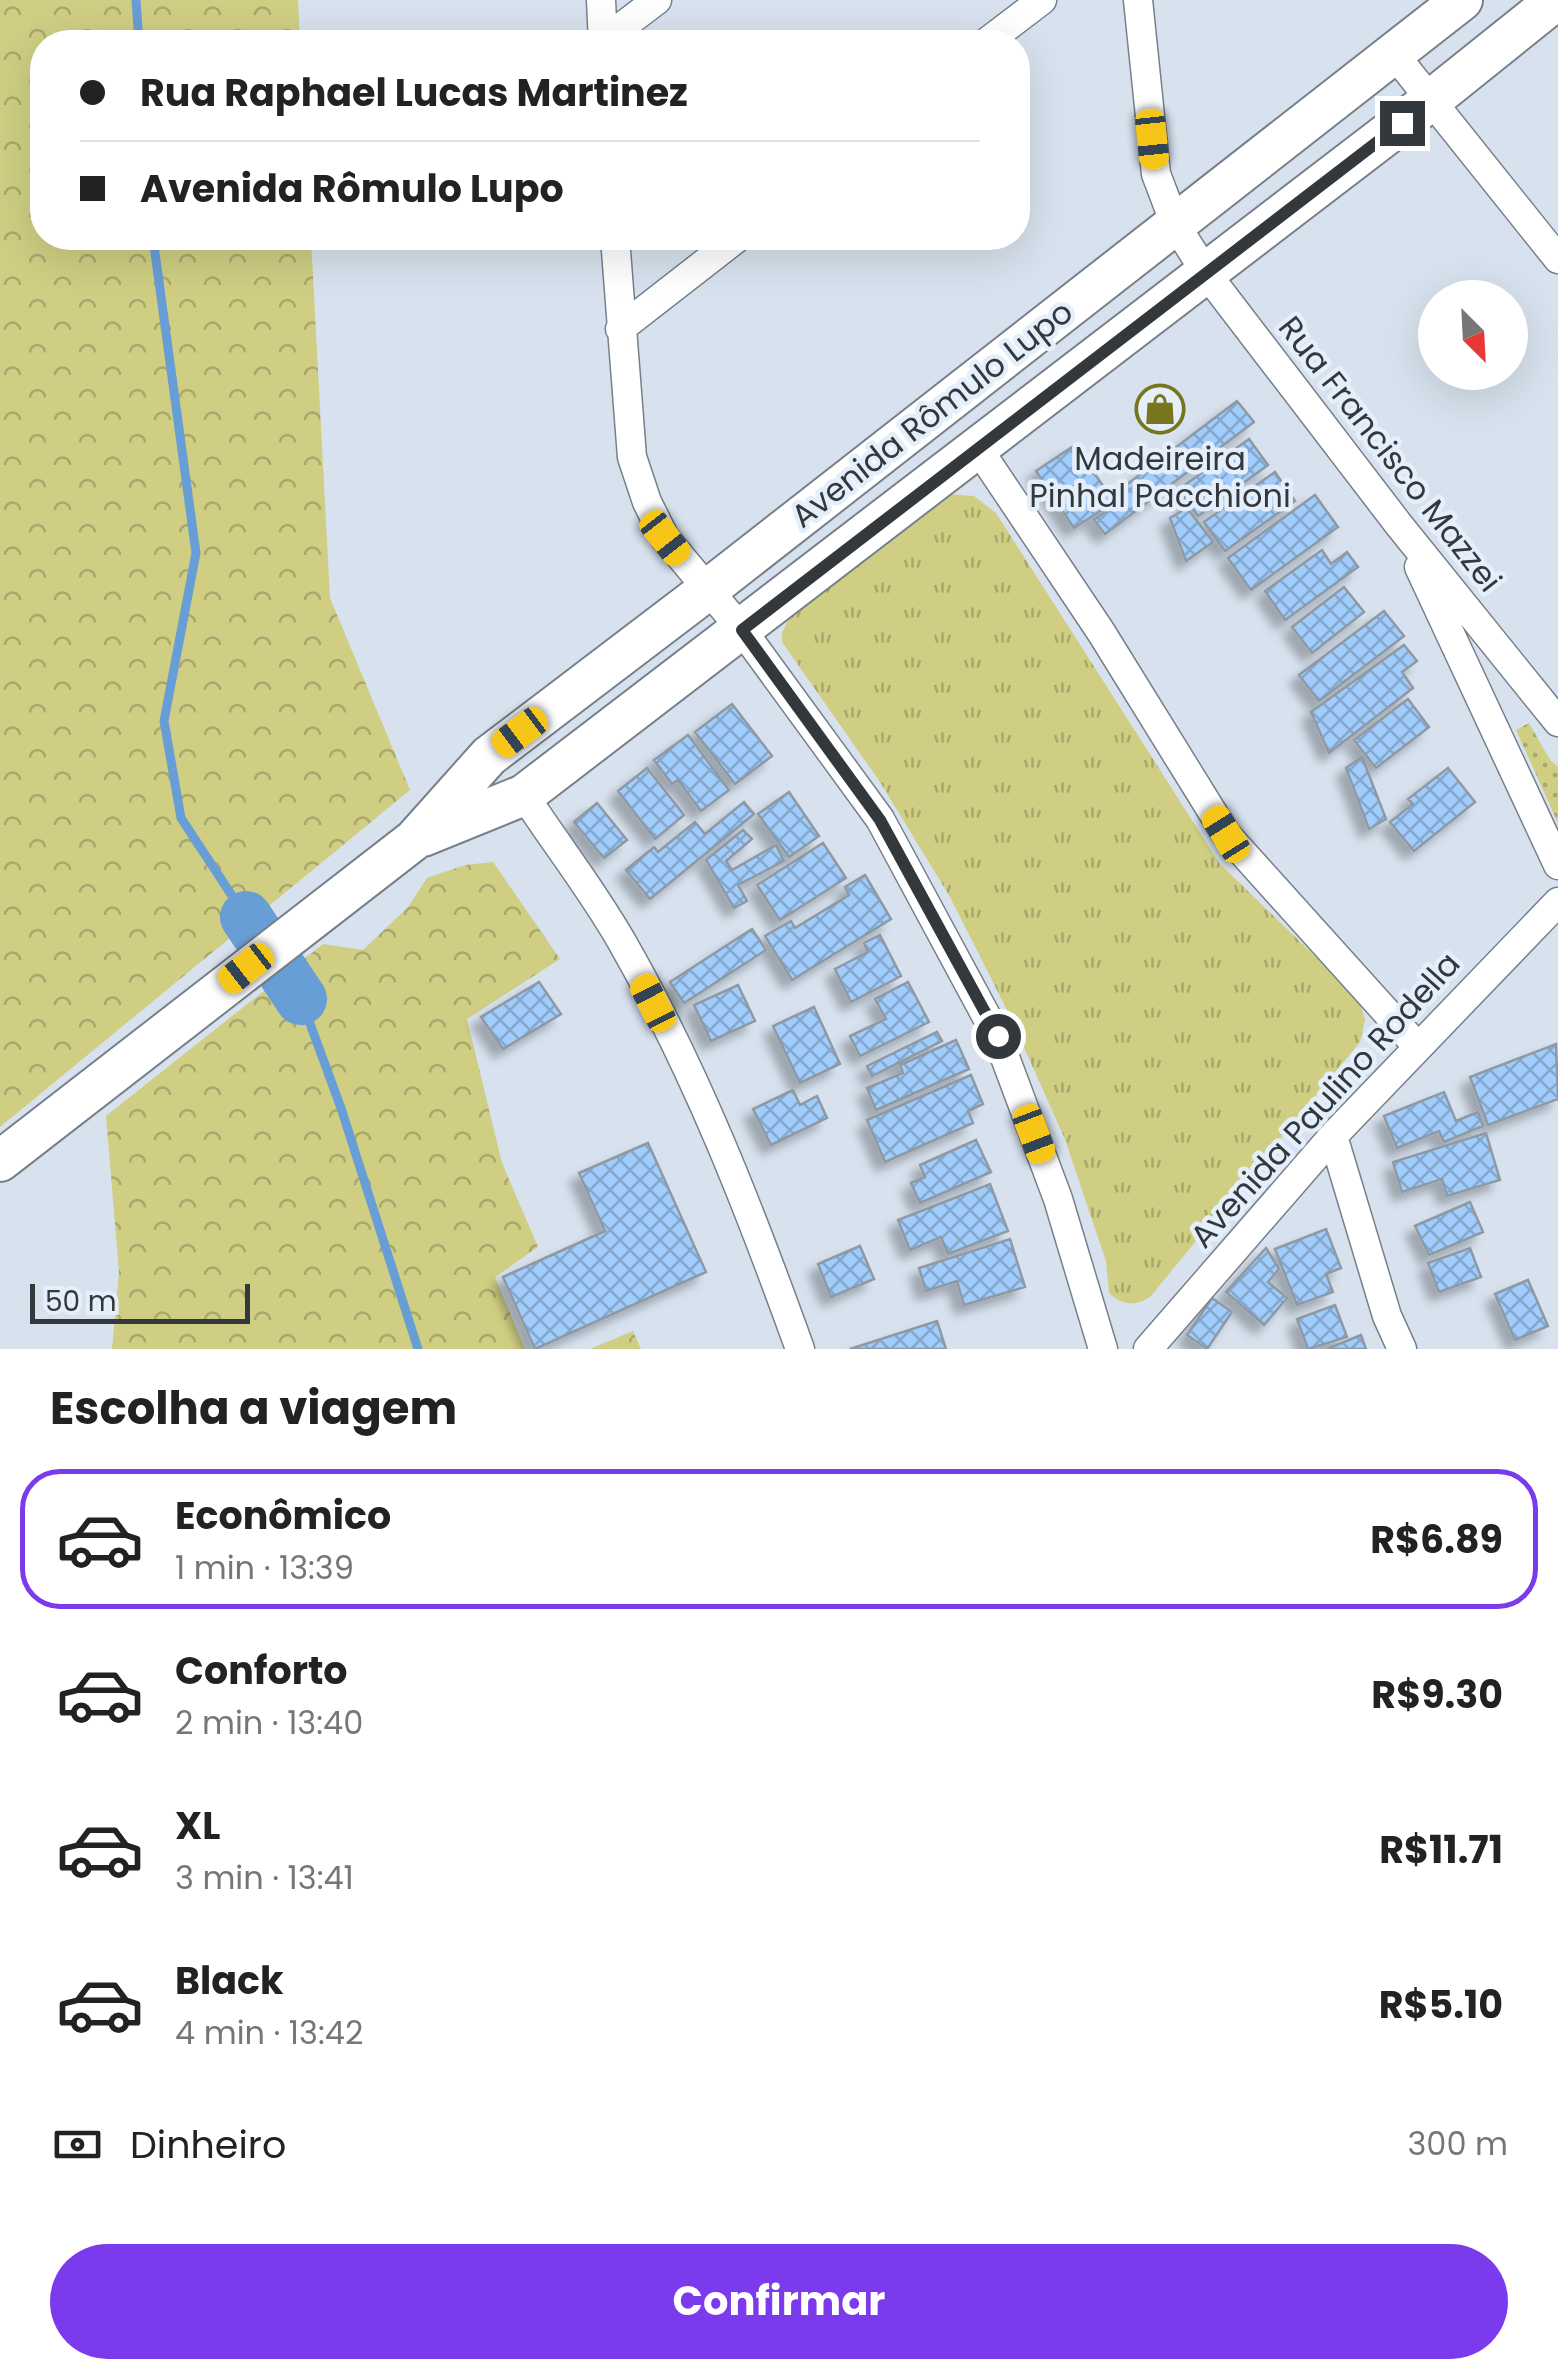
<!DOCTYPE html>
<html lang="pt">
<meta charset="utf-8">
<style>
body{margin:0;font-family:Poppins,sans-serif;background:#f6f6f6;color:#222;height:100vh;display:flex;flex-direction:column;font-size:38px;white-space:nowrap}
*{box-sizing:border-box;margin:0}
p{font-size:32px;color:#767676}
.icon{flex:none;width:55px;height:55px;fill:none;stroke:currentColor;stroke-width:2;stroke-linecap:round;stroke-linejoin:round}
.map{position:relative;height:1349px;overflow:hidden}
.panel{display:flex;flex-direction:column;background:#fff;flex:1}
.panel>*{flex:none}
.hud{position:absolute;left:30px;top:30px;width:1000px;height:220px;border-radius:40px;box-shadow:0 10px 40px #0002;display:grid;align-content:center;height:220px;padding:0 50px;background:#fff}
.needle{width:65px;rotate:156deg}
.tools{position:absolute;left:1418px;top:280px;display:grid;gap:20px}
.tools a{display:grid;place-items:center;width:110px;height:110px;border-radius:50%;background:#fff;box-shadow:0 10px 40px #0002;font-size:50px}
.scale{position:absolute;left:30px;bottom:25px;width:220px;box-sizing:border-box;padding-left:10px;border:5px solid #33383c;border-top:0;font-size:28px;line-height:35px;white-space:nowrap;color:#33383c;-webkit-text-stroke:8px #e4effb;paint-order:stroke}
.end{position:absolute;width:45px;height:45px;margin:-22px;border:12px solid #33383c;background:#fff;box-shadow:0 0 0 5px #fff}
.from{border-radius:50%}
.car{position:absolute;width:30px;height:60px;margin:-30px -15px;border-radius:12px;box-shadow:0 0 8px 2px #0007;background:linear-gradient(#f5c518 24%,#345 0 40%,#f5c518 0 76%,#345 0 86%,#f5c518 0)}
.hud b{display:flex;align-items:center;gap:35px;height:95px;font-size:38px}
.hud b+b{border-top:2px solid #e0e0e0}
.hud i{width:25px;height:25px;background:#222}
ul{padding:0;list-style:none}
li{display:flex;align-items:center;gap:30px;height:140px;margin:0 20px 15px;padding:0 30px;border:5px solid transparent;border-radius:40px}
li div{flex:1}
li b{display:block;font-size:38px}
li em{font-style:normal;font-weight:700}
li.on{border-color:#7c3aed}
li>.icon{width:90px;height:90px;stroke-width:1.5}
h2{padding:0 50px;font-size:45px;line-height:120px}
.pay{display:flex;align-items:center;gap:25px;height:110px;padding:0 50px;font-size:38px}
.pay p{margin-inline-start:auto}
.action{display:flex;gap:20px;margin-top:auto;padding:20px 50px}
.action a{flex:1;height:115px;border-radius:60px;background:#7c3aed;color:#fff;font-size:40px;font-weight:700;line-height:115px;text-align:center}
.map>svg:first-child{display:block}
</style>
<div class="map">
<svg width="1558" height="1349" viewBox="0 0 1558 1349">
<defs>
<pattern id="grass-tufts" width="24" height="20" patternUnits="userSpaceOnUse" patternTransform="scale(2.5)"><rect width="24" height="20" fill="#cfce83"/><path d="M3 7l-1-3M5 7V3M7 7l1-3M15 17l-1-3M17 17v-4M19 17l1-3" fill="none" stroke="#a9a86c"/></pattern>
<pattern id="forest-crowns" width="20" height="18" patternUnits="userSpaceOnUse" patternTransform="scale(2.5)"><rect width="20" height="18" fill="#cfce83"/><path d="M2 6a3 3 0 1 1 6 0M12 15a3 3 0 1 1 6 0" fill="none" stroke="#a9a86c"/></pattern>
<pattern id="garden-dots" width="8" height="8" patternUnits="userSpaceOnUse" patternTransform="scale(2.5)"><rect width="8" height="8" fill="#cfce83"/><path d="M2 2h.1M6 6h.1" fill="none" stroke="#a9a86c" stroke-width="1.8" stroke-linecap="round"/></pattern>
<pattern id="building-cross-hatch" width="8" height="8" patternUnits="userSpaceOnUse" patternTransform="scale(2.5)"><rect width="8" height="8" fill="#a1cdfc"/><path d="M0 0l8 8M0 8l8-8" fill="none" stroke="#84a7cd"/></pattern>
<filter id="shadow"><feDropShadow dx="-9" dy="9" stdDeviation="5" flood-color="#0004"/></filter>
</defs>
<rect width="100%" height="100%" fill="#d7e2ee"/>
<!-- grass -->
<path fill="url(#grass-tufts)" d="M948,494L974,496L996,513L1220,864L1359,999L1365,1020L1360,1042L1150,1297C1135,1307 1122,1305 1109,1293L1106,1261L1064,1137L1009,1014L950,897L880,782L782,642V633L790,616Z"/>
<!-- forest -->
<path fill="url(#forest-crowns)" d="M0,0H298L300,42H42V238H311L330,598L410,790L0,1127Z
M493,862L560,959L467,1019L502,1163L538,1247L495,1277L525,1349H112L119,1272L106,1116L323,944L363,950L408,907L427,878L465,865Z
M633,1331L641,1349H590Z"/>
<!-- garden -->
<path fill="url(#garden-dots)" d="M1529,723L1550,760L1558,767V823L1516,730Z"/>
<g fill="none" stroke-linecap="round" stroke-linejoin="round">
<!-- stream -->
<path stroke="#689ed6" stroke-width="9" d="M136,0L139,42
M153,238L196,553L164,721L181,818L246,917
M301,999L341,1108L418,1349"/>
<!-- river -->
<path stroke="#689ed6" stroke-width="52" d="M246,917L301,999"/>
</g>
<!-- building -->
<path fill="url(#building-cross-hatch)" stroke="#8e99a4" stroke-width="2.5" filter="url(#shadow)" d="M1237,401L1254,422L1105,534L1094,520L1122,499L1117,492Z
M1249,439L1268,465L1198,516L1179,489Z
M1075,445L1114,502L1074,528L1036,471Z
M1275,472L1295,501L1225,551L1204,522Z
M1315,495L1338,527L1251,590L1228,558Z
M1187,508L1213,542L1186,561L1170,518Z
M1322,550L1331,564L1347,552L1358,567L1285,620L1265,591Z
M1344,587L1364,612L1312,653L1292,627Z
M1384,611L1404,636L1319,701L1299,675Z
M1404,645L1417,661L1402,672L1413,688L1329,753L1311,712Z
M1408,699L1429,727L1376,768L1354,740Z
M732,704L772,756L735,784L695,732Z
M688,735L729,790L701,811L678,780L672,784L654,760Z
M1362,757L1386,819L1369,829L1346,768Z
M647,768L684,815L655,839L618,791Z
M1448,768L1475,802L1414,851L1390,822L1413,804L1408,799Z
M789,792L819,836L789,857L758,814Z
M744,802L754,814L650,899L626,870L654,847L658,852L695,822L705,834Z
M597,803L627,840L604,858L574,822Z
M743,830L752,839L726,861L732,870L776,845L784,861L738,885L747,901L734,908L706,860Z
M823,843L846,878L780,920L757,885Z
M865,875L891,919L792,980L765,936L791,921L795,928L849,895L845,887Z
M752,929L766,950L684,1003L670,982Z
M880,935L901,976L851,1002L835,969L868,952L864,943Z
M539,982L561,1014L503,1049L481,1017Z
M908,982L929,1022L860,1056L850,1036L886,1019L875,999Z
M738,985L755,1021L711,1041L694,1005Z
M814,1007L840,1064L800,1083L773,1026Z
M937,1032L942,1041L872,1076L867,1066Z
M956,1040L969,1069L876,1110L867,1088L903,1073L900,1065Z
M1556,1044L1558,1099L1488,1125L1470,1077Z
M971,1075L983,1104L968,1111L973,1123L885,1162L867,1120Z
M793,1090L800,1105L817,1096L827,1118L771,1145L753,1109Z
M1444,1092L1456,1121L1478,1112L1483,1126L1444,1142L1439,1131L1397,1148L1384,1116Z
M1486,1133L1500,1180L1447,1196L1442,1179L1402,1192L1393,1162Z
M976,1140L991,1172L920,1203L911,1183L925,1177L920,1165Z
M648,1143L706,1272L535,1349L503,1277L605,1231L579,1173Z
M990,1184L1008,1231L948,1254L941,1237L910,1250L898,1220Z
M1470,1202L1483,1232L1429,1255L1415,1226Z
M1326,1229L1341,1268L1326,1274L1333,1292L1297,1305L1275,1249Z
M1010,1239L1025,1287L964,1305L957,1281L926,1291L919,1268Z
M860,1246L874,1279L831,1297L818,1264Z
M1266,1248L1279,1269L1268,1282L1287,1298L1264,1325L1226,1292Z
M1470,1248L1481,1277L1439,1292L1428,1263Z
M1528,1280L1548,1326L1515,1340L1495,1294Z
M1212,1298L1232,1312L1207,1349L1187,1335Z
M1335,1305L1347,1337L1308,1349L1297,1319Z
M937,1321L946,1349H850Z
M1361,1335L1366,1349H1327Z"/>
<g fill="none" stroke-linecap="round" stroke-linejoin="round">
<!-- street casing -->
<g stroke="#76808b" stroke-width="31">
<path id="street" d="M601,0L603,42
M1138,0L1156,174L1175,224L1206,273L1399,525L1558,722
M603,41L657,0
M987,42L1042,0
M1394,54L1558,259
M615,238L632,457L647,502L665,538L742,630L880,819L997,1036L1058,1199L1103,1349
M620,329L737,238
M977,447L1101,632L1226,834L1417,1046
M1419,567L1558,865
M524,795C556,844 593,891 622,942C696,1071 750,1210 800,1349
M1333,1136L1387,1316L1402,1349
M1148,1349L1333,1136L1558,902"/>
</g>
<!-- secondary casing -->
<g stroke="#76808b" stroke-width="44">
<path id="secondary" d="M423,836L524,795L1430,101L1556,0
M0,1161L414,840L489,756L706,591L1462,0"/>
</g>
<!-- street -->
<use href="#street" stroke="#fff" stroke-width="28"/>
<!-- secondary -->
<use href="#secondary" stroke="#fff" stroke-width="40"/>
</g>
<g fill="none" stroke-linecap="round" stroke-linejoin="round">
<!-- route -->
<path stroke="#33383c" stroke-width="12" d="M998,1036L880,820L742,630L1402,123"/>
</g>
<!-- icons -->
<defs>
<g id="shop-ring" transform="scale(2.5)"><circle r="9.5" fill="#e4effb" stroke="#78761c" stroke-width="1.5"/><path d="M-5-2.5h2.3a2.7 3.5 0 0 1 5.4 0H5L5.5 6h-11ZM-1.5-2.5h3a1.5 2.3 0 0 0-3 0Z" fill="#78761c"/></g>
</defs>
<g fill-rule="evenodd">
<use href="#shop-ring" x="1160" y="409"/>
</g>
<g text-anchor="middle" stroke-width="9" stroke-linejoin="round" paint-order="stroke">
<!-- street labels -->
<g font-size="32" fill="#33383c" stroke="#e4effb">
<text transform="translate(932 414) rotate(-38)" y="11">Avenida Rômulo Lupo</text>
<text transform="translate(1390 454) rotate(52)" y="11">Rua Francisco Mazzei</text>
<text transform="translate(1325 1100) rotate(-48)" y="11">Avenida Paulino Rodella</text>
</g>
<!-- poi labels -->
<g font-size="32" fill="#33383c" stroke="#e4effb">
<text x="1160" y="470">Madeireira<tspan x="1160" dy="37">Pinhal Pacchioni</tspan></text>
</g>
</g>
</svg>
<div class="tools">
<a><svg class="needle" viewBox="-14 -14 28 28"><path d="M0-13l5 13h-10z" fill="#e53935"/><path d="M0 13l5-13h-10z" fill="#767676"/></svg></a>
</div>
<div class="scale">50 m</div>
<i class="end from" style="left:998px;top:1036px"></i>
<i class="end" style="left:1402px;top:123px"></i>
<i class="car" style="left:1152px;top:139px;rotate:174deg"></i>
<i class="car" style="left:665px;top:538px;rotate:142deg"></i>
<i class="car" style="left:520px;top:732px;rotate:233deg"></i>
<i class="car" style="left:1226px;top:834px;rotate:328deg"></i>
<i class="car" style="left:246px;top:968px;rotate:232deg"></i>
<i class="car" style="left:653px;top:1003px;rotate:333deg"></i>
<i class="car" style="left:1034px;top:1134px;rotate:159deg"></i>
<div class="hud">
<b><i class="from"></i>Rua Raphael Lucas Martinez</b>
<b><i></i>Avenida Rômulo Lupo</b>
</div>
</div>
<section class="panel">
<h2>Escolha a viagem</h2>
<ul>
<li class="on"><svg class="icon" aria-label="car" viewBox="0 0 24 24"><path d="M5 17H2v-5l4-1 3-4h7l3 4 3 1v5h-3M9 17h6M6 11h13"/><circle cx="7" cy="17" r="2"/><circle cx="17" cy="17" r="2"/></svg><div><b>Econômico</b><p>1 min · 13:39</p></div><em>R$6.89</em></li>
<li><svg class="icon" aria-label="car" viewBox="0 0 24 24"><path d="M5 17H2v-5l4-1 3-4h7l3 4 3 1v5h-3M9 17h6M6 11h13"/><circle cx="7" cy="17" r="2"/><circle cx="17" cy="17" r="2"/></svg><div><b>Conforto</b><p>2 min · 13:40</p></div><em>R$9.30</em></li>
<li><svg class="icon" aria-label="car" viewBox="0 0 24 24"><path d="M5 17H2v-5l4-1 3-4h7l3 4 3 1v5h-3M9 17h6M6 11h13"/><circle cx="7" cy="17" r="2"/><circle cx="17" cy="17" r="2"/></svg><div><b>XL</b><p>3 min · 13:41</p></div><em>R$11.71</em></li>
<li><svg class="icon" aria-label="car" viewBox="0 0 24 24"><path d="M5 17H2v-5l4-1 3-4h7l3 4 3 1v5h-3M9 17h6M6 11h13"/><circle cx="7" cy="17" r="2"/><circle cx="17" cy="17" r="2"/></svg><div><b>Black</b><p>4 min · 13:42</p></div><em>R$5.10</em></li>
</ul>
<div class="pay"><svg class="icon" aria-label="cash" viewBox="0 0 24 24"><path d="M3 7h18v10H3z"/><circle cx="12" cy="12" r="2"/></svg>Dinheiro<p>300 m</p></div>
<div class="action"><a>Confirmar</a></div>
</section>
